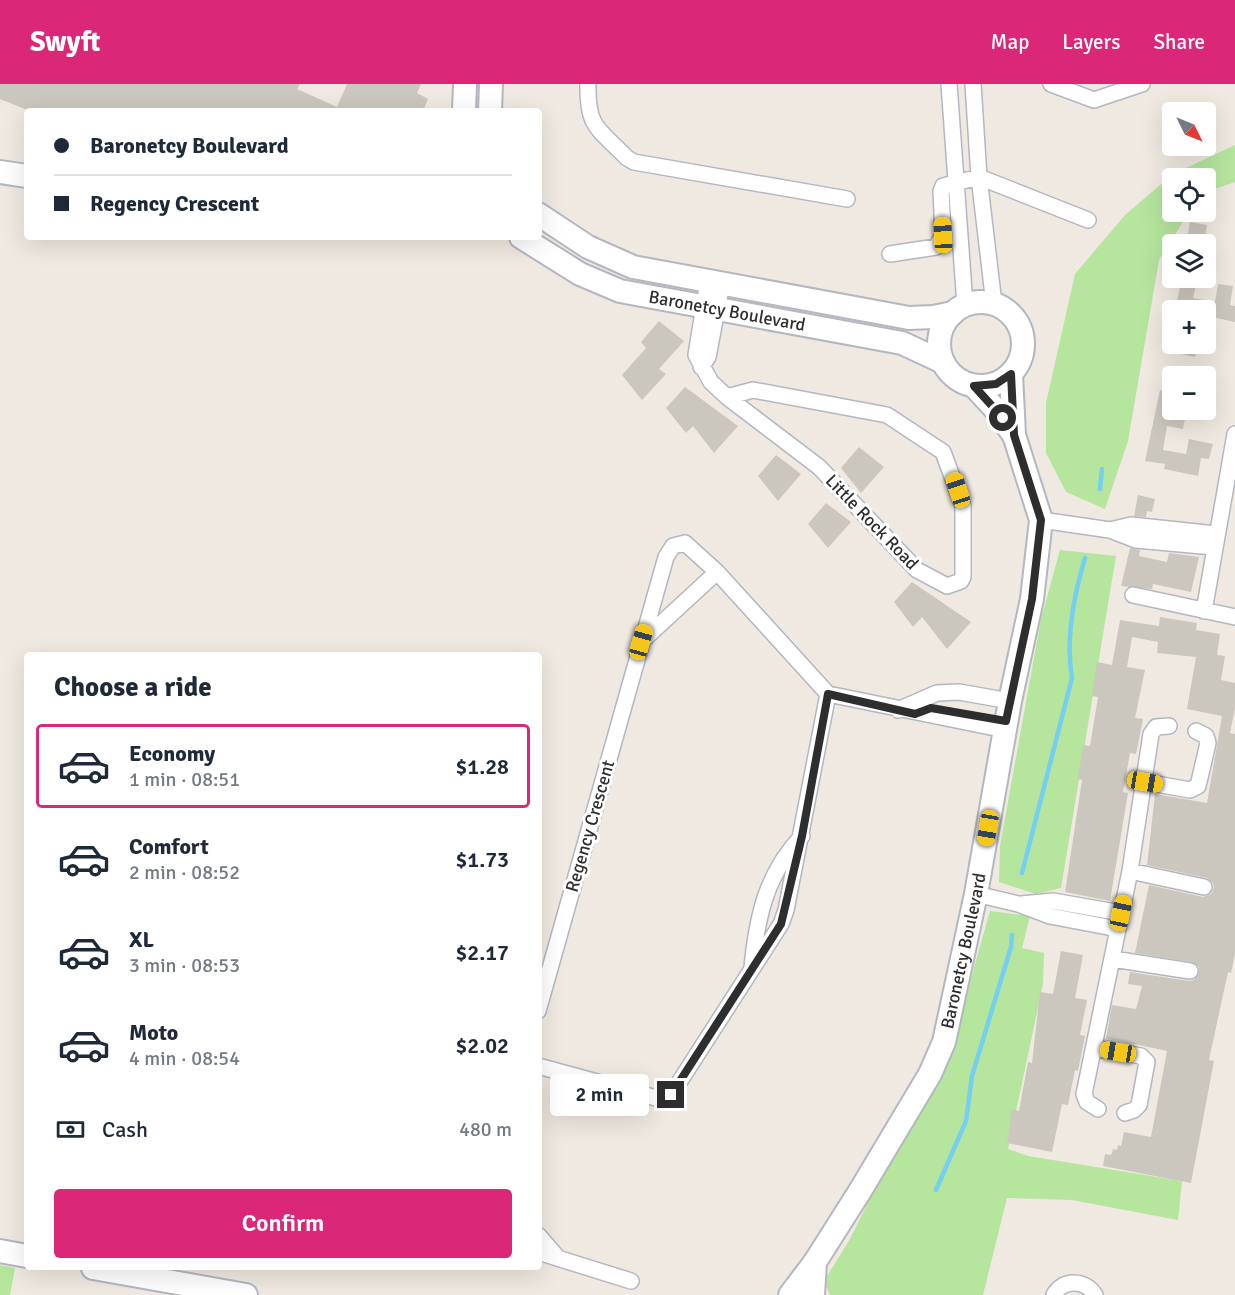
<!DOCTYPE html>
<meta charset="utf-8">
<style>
body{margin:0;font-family:Signika,sans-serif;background:#f6f6f7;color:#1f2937;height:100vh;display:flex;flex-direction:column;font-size:22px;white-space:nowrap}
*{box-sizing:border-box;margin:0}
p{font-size:20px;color:#747a83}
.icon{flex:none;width:33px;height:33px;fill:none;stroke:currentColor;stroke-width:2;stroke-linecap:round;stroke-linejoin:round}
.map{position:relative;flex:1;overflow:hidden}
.side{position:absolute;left:24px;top:568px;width:518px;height:618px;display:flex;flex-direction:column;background:#fff;border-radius:6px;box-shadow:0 6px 24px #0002}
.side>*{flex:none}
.hud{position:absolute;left:24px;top:24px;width:518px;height:132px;border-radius:6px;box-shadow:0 6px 24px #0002;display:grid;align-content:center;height:132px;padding:0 30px;background:#fff}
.needle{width:39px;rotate:133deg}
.buttons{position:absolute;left:1162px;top:18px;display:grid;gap:12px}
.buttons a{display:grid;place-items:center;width:54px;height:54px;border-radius:6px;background:#fff;box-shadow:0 6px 24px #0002;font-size:30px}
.end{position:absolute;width:27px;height:27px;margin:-14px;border:8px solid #2e2e2e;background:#fff;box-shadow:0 0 0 3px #fff}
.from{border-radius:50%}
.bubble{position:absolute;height:42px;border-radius:6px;background:#fff;box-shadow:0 6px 24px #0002;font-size:20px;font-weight:600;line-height:42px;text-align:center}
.car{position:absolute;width:18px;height:36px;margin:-18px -9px;border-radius:8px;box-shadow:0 0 4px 2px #0007;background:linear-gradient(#f5c518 24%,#345 0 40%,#f5c518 0 76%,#345 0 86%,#f5c518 0)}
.hud b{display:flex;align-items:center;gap:21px;height:57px;font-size:22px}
.hud b+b{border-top:2px solid #e0e1e3}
.hud i{width:15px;height:15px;background:#1f2937}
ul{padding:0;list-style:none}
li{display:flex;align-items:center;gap:18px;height:84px;margin:0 12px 9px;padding:0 18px;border:3px solid transparent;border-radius:6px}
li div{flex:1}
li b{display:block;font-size:22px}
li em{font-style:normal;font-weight:600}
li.selected{border-color:#db2777}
li>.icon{width:54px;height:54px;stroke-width:1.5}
h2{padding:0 30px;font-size:27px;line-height:72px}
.pay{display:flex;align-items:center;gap:15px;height:66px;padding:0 30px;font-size:22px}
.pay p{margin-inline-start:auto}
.cta{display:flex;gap:12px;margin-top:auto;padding:12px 30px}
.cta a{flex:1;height:69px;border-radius:6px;background:#db2777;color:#fff;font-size:24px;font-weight:600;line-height:69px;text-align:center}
header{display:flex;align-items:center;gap:36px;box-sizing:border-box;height:84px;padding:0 30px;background:#db2777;color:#fff}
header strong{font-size:28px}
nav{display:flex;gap:33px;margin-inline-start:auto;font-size:21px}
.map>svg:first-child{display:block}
</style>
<header>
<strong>Swyft</strong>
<nav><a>Map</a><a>Layers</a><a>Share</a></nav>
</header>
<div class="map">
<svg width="1235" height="1211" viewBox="0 0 1235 1211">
<rect width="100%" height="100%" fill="#efe9e1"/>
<!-- green -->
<path fill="#b6e59e" d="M1235,61V98L1206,108V94H1173V128H1189L1159,176L1128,357L1105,425L1066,408L1046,369V319L1075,190L1125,131L1173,90Z
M1060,466L1116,472L1061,804L1036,810L999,798L1000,762L1041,535Z
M990,827L1030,832L1022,864L1044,869L1043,900L1008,1065L1028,1072L1182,1097L1178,1136L1072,1116L1007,1114L983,1211H830L824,1197L850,1155L876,1102L951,965Z
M0,1181L15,1184L10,1211H0Z"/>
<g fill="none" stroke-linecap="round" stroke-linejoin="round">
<!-- stream -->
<path stroke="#75cff0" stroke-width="4.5" d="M1100,405L1102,385
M1022,789L1072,594C1065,555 1074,511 1085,474
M936,1106L966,1037L972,992L1011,863L1012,851"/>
</g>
<!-- building -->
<path fill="#cbc7bf" d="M0,0H300L297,5L337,23L347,0H421L417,9L428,15L423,27H30L0,15Z
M1190,138L1207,141L1204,160H1186Z
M1182,194L1197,196L1193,214L1215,218L1218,200L1233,202L1230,221L1235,222V238L1212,233L1213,226H1175Z
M659,237L684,257L659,285L666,290L642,316L622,291L646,264L641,258Z
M1183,260H1198L1195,273L1181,270Z
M685,303L738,342L714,369L693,342L686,349L666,324Z
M1160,306L1173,309L1171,327L1186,330L1183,345L1167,342L1163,366L1186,370L1189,355L1213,360L1209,375L1201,374L1198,392L1164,385L1165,380L1145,377Z
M859,363L884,383L861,409L841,384Z
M776,371L801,390L778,417L758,392Z
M1138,411L1155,415L1152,428L1147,427L1146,433L1134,432Z
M826,419L851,438L828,464L808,440Z
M1130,464L1140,466L1139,472L1167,478L1169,469L1199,473L1191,508L1153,500L1152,505L1121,502Z
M912,498L971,538L947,565L922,533L913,543L894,518Z
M1160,533L1197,539L1196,546L1220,550L1217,571L1225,572L1221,596L1235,599V624L1230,649L1235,650V870L1231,889L1228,888L1209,976L1214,977L1191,1099L1103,1082L1105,1070L1111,1071L1113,1065L1117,1066L1118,1061L1121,1062L1124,1048L1151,1053L1167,967L1106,954L1112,921L1136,925L1142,902L1128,900L1130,888L1189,897L1194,896L1199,889V883L1192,878L1135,869L1149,801L1203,813L1211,810L1214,804L1213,799L1207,794L1147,781L1155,710L1207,719L1222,632L1187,625L1196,573L1157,569L1158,558L1132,553L1127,583L1145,586L1135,634L1143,635L1136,670L1130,669L1123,708L1128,709L1110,817L1065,808L1082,696L1078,695L1083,661L1090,662L1098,613L1092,612L1097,578L1112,581L1120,536L1159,542Z
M1061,867L1083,871L1075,914L1087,916L1080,951L1085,952L1078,987L1075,986L1068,1021L1062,1020L1052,1068L1007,1059L1012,1025L1019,1027L1028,978L1032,979L1040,908L1053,910Z"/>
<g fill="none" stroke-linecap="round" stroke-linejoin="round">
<!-- street casing -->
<g stroke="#b4b7c1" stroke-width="18">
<path id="street" d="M588,0C587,44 598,44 627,74L634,78L847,115
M949,0L965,221
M973,0L979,93L994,220
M1051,0L1094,16L1142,0
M890,170L936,163L943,151L941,107L943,102L979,93L1088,136
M708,197L696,271L711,298L727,313L819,383L917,486L947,502L961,497L963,493V422L943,368L887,331L753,306L727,313
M701,283L708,273L722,199
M1041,436L1110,446L1136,456L1213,463
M1110,446L1131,441L1216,450
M1133,511L1235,533
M1204,527L1235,350
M641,558L717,488
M828,610L1005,646
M898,626L937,609L959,608L1010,617
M1145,698L1190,706L1198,702L1208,659L1206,652L1196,647
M1130,787L1204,803
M976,810L1018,820L1050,832L1118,845
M1021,820L1053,817L1121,829
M1113,875L1190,887
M752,883C757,833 766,790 802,752
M538,927L666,473L673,462L685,459L717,488L828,610L786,826L781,840L671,1011L656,1014L538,982
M1094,964L1141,972L1147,978L1139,1021L1134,1026L1125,1029
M1098,1025L1087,1018L1084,1010L1130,787L1151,650L1156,643L1169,642
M538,1151L558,1174
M538,1168L631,1197
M1054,1211C1063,1194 1086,1196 1095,1211"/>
</g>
<!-- secondary casing -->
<g stroke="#b4b7c1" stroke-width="26">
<g id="secondary">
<path d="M464,27L465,0"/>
<path d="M490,27L491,0"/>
<path d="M0,88L27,92"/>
<path d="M538,130L588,163L633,183L909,234L933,233L953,229"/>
<path id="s1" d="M521,153L580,190L620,207L902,259L943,278"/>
<circle cx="981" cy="260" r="42"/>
<path d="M974,302L997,327L1013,350"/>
<path d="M0,1167L27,1172"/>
<path d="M93,1184L246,1211"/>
<path id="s2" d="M790,1211L815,1178L860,1107L930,990L944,958L976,810L1010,617L1032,515L1041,436L1014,351L1011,290"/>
<path d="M813,1211L815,1178"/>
</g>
</g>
<!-- street -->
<use href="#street" stroke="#fff" stroke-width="15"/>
<!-- secondary -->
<use href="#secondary" stroke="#fff" stroke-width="22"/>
</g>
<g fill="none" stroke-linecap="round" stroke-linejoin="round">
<!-- route -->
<path stroke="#2e2e2e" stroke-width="8" d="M671,1011L781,840L802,752L828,610L915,630L931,624L1006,637L1032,515L1041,436L1014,351L1011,290L996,300L974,302L1003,334"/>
</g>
<g text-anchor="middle" stroke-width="6" stroke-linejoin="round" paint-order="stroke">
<!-- street labels -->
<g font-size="18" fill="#2e2e2e" stroke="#fff">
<text dy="6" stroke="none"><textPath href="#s1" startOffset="222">Baronetcy Boulevard</textPath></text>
<text transform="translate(872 438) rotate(46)" y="6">Little Rock Road</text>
<text transform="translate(590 742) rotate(-74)" y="6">Regency Crescent</text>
<text dy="6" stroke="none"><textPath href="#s2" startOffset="390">Baronetcy Boulevard</textPath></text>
</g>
</g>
</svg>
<div class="buttons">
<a><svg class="needle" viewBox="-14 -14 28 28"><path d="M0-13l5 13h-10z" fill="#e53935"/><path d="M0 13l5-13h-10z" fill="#747a83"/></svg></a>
<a><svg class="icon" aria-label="locate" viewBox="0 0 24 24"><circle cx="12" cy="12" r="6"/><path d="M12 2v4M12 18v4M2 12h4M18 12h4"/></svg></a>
<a><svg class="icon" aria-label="layers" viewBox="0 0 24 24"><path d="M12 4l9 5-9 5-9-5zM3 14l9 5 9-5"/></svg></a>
<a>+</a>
<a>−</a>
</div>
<i class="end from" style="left:1003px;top:334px"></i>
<i class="end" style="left:671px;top:1011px"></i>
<div class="bubble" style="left:550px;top:990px;width:99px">2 min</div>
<i class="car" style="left:943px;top:151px;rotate:357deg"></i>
<i class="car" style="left:958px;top:406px;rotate:342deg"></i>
<i class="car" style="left:641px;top:558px;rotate:16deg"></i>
<i class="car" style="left:1145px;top:698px;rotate:100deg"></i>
<i class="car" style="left:988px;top:744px;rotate:190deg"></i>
<i class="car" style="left:1121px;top:829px;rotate:12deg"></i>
<i class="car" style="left:1118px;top:968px;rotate:280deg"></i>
<div class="hud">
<b><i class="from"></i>Baronetcy Boulevard</b>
<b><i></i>Regency Crescent</b>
</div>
<section class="side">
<h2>Choose a ride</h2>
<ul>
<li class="selected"><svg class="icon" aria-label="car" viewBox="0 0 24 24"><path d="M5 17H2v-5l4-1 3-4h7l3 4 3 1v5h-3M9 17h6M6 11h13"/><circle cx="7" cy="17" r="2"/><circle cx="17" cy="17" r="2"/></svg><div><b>Economy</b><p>1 min · 08:51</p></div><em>$1.28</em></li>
<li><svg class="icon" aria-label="car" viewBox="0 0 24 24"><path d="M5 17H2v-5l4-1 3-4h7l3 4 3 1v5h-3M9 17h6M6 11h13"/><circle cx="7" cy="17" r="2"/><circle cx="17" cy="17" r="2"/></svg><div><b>Comfort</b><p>2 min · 08:52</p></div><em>$1.73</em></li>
<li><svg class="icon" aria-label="car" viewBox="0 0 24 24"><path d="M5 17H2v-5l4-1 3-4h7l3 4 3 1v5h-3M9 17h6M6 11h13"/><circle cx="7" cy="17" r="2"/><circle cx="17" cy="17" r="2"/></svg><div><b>XL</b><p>3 min · 08:53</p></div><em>$2.17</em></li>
<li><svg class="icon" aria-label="car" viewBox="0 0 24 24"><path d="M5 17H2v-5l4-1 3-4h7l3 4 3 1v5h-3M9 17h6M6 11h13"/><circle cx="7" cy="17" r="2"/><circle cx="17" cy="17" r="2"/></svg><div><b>Moto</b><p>4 min · 08:54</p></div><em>$2.02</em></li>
</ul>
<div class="pay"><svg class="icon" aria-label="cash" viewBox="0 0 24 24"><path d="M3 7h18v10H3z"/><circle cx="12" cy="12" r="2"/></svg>Cash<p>480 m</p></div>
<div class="cta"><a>Confirm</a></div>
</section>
</div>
